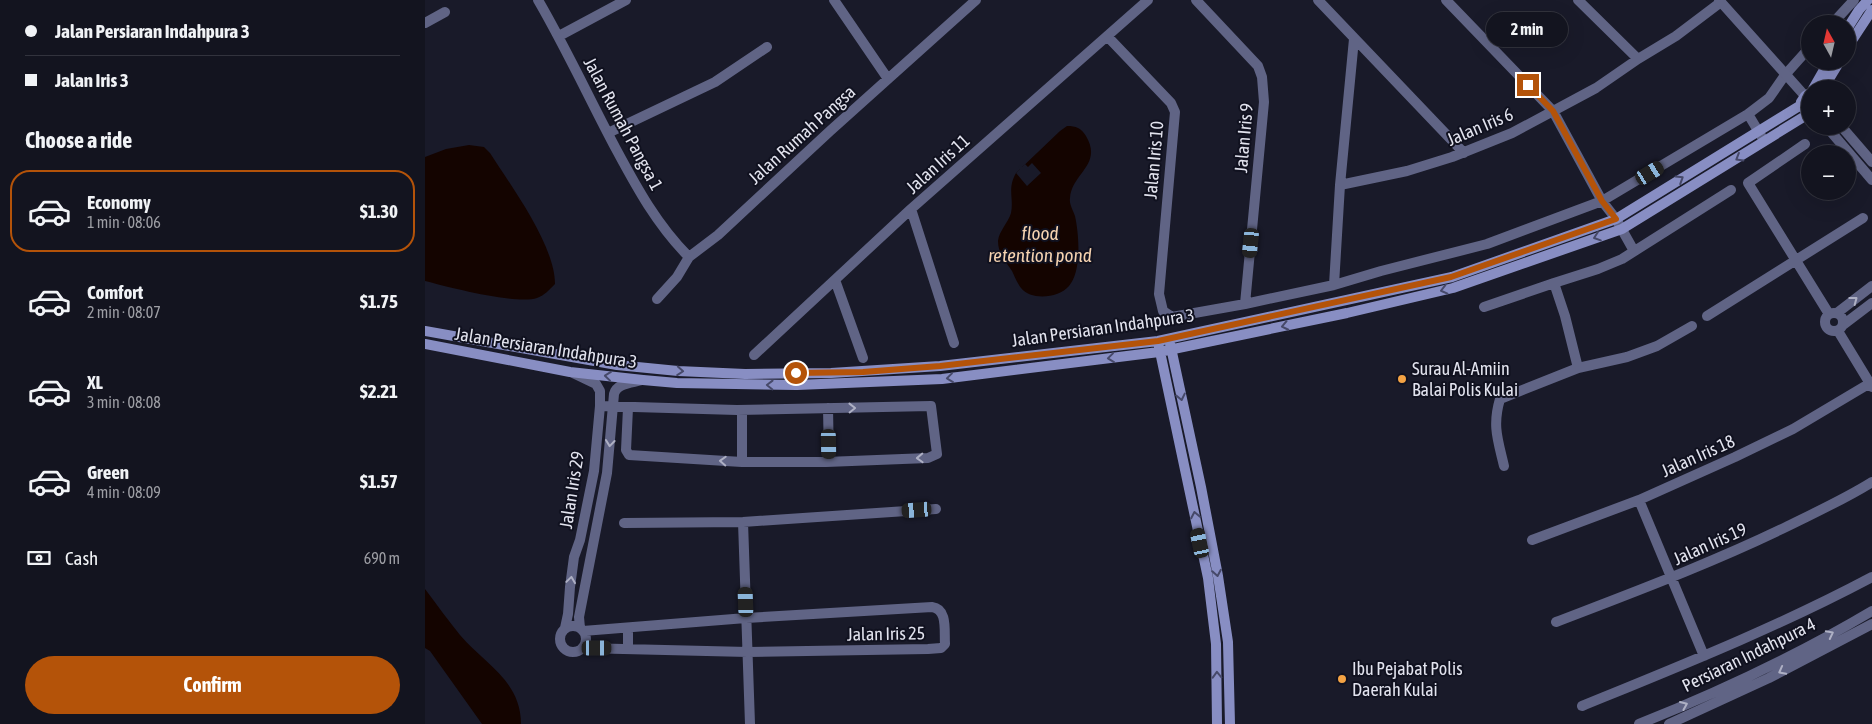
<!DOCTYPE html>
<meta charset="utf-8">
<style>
body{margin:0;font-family:"Asap Condensed",sans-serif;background:#1c1d28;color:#f1f3f6;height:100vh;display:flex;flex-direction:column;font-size:19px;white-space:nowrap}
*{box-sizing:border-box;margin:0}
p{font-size:16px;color:#9d9ea4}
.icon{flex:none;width:28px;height:28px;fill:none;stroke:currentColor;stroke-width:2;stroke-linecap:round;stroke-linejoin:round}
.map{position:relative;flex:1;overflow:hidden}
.side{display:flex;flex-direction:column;background:#13141f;width:425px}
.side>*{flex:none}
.top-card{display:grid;align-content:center;height:110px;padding:0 25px;background:#13141f}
.needle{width:32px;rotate:352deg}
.tools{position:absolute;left:1376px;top:15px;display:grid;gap:10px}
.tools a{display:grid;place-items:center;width:55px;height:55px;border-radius:50%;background:#13141f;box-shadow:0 5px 20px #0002,0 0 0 1px #32333d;font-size:25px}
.end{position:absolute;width:22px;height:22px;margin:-11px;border:6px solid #b45309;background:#fff;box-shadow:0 0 0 2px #fff}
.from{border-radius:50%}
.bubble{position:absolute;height:35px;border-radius:18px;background:#13141f;box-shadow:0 5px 20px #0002,0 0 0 1px #32333d;font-size:16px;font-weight:700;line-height:35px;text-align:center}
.car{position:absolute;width:15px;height:30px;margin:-15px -8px;border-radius:6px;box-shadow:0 0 4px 1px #0007;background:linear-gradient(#222 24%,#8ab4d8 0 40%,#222 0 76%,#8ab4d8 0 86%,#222 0)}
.top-card b{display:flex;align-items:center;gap:18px;height:48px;font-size:19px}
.top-card b+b{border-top:1px solid #32333d}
.top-card i{width:12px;height:12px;background:#f1f3f6}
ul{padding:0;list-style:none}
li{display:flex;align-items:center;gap:15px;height:82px;margin:0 10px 8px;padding:0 15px;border:2px solid transparent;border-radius:20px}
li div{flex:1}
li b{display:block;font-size:19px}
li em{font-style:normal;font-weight:700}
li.on{border-color:#b45309}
li>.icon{width:45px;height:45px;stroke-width:1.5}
h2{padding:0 25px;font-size:22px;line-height:60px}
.pay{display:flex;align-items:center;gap:12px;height:55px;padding:0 25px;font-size:19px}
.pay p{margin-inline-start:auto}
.button{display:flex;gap:10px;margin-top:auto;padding:10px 25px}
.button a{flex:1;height:58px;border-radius:30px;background:#b45309;color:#fff;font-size:20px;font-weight:700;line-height:58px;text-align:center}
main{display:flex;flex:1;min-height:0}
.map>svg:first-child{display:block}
</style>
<main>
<section class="side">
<div class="top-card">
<b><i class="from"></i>Jalan Persiaran Indahpura 3</b>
<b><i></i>Jalan Iris 3</b>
</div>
<h2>Choose a ride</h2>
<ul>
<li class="on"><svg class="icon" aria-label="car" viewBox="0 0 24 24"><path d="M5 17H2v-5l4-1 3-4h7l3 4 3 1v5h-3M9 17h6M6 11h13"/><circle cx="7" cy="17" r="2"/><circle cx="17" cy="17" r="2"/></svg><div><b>Economy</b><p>1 min · 08:06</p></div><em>$1.30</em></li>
<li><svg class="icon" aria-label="car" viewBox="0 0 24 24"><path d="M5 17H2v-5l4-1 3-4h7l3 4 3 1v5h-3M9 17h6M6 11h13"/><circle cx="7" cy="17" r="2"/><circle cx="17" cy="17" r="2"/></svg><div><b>Comfort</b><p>2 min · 08:07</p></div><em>$1.75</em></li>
<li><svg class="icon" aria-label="car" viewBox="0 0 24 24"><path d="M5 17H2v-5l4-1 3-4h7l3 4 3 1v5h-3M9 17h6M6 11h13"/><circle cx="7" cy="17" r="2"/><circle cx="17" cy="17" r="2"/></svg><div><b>XL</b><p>3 min · 08:08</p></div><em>$2.21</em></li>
<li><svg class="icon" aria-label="car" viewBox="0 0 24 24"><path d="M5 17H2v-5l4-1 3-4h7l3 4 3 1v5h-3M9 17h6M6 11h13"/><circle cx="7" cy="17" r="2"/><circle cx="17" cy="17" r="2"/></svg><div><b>Green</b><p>4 min · 08:09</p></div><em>$1.57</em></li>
</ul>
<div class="pay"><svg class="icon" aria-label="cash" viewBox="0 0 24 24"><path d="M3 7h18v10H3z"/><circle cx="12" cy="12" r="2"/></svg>Cash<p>690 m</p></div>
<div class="button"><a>Confirm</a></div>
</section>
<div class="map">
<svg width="1447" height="724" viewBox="0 0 1447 724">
<rect width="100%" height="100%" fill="#191a29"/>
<!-- water -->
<path fill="#140400" d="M642,126C651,126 656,128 661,136C678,165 647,173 645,198C644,204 648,210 650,216C654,234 657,271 644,286C634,298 606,301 596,288C592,283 590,277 587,271C581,262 573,254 573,241C574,231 583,223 586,213C589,198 582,189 591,173L635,131Z
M44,145L59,147L65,153C86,186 130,245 130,284C124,290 120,295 112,298C92,305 23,287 0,281V157L21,149Z
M0,589C12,605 23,620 35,635C60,664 96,681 96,724H57L5,651L0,648Z"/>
<!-- pier -->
<path fill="#191a29" d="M607,163L616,173L602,186L591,173L595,169L593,167L595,165L597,167L600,164L603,167Z"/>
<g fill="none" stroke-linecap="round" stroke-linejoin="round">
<!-- minor -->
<path stroke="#606485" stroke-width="10" d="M113,0C141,48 165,100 191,149C212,188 232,225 264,257
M409,0L463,79
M771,0L833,66L837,77L839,102L820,304
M893,0L1039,153
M1021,0L1128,111L1177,201L1191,219L1209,251
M1153,0L1213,59
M0,23L20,12
M1407,24L1429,0
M134,36L201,0
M682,36L746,103L750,112L734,294L738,311L747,317L820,304L909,285L956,271L1062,244L1177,201L1323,114L1344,98L1360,75L1385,47
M1323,114L1338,139
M183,133L290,82L342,47
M1380,144L1323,183L1404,314
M915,185L982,171L1027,157L1087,133L1171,88L1213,59L1251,36L1296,2
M486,209L529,343
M410,280L438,358
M909,285L915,185L929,39
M232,299L252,277L264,257L293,235L405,131L551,0
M1059,307L1129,283
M1400 322a9 9 0 1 1 18 0a9 9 0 1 1-18 0Z
M1412,313L1447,286
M1282,316L1438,218
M1418,325L1447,303
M1413,331L1447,387
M329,355L486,209L723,0
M1153,368L1140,316L1129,283L1173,269L1197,259L1306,190
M175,406L312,410L506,406L512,454L503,458L401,462H317L204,455L201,450L203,408
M403,408L404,461
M317,462V410
M1079,466C1073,440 1067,426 1075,399L1153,368L1202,357L1232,346L1267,326
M1214,500L1279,656
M318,522L325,724
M199,523L318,522L511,509
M1107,540L1214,500L1310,457L1368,429L1447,382
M1131,622C1209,592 1287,563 1363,526C1391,512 1420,499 1447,482
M135 639a13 13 0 1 1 26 0a13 13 0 1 1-26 0Z
M140,628L143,614L145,587L149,557L155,540L169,471L175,406V391L171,384L148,373
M155,628L154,617L182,473L189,394C192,383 207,383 217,380
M157,648L323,652L503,649L516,648L520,644C519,631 523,609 507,607L321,618L158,631
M203,648V628
M1157,706C1255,666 1353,627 1447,577"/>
<!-- tertiary -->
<path stroke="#606485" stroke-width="10" d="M1294,0L1380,96
M1401,126L1447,180
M1416,126L1447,162
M1214,724C1294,692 1373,655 1447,611
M1244,724L1344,678L1447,624"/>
<!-- secondary -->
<path stroke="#888ec3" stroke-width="10" d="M1422,29L1434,10L1443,0
M1422,48L1447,10
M1388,89L1404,61
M1398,89L1415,61
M1380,111L1376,102L1380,96L1385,93
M0,331L192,365L253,371L320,374L406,373L515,366L733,341L1027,277L1191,219L1376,105
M745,343L776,487L793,576L803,642L805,724
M0,344L145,372L218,380L252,383L372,385L517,379L734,352L922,313L1028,288L1197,229L1385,113
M734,347L783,578L791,644L792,724"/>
</g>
<!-- one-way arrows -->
<defs><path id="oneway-chevron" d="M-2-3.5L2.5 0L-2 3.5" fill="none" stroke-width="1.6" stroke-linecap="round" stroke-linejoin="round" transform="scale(1.25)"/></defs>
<g stroke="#464969">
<use href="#oneway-chevron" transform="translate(1314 158) rotate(149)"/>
<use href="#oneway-chevron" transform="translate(1255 179) rotate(-32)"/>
<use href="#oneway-chevron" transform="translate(1172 237) rotate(161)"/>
<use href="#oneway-chevron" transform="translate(1019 290) rotate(166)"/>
<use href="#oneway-chevron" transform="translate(860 326) rotate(168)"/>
<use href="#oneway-chevron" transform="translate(686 358) rotate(173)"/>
<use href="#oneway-chevron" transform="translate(255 371) rotate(4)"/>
<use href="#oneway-chevron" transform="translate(183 376) rotate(-174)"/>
<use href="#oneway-chevron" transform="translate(525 378) rotate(173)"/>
<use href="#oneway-chevron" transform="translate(345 385) rotate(-179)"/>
<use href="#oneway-chevron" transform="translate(756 397) rotate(78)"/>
<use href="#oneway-chevron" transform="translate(770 515) rotate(-101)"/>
<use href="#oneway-chevron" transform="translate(792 573) rotate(80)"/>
<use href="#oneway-chevron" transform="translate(792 675) rotate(-92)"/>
</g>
<g stroke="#aeb0c4">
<use href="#oneway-chevron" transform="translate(1429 300) rotate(-37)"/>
<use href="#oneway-chevron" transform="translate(427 408) rotate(-1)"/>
<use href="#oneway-chevron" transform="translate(185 443) rotate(96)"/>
<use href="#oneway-chevron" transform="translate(495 458) rotate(178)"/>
<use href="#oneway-chevron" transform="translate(298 461) rotate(-177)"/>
<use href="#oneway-chevron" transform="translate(146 580) rotate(-82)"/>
<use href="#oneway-chevron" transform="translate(1405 634) rotate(-27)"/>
<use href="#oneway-chevron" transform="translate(1357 671) rotate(152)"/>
<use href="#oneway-chevron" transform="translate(1259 705) rotate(-23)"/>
</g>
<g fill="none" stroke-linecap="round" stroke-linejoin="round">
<!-- route -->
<path stroke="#b45309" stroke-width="6" d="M371,373L438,372L515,366L733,341L1026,277L1191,219L1177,201L1128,111L1103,85"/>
</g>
<!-- markers -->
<g fill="#f4a344" stroke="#10111f" stroke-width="2">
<circle cx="977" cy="379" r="5"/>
<circle cx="917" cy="679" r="5"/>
</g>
<g text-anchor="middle" stroke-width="4" stroke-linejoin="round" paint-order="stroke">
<!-- street labels -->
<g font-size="18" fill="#e2e3ee" stroke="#10111f">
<text transform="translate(198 124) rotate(62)" y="6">Jalan Rumah Pangsa 1</text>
<text transform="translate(1055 127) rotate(-23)" y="6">Jalan Iris 6</text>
<text transform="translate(377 135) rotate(-42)" y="6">Jalan Rumah Pangsa</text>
<text transform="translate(819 138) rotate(-85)" y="6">Jalan Iris 9</text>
<text transform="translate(729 160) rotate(-85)" y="6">Jalan Iris 10</text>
<text transform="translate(513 164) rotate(-42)" y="6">Jalan Iris 11</text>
<text transform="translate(678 328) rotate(-8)" y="6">Jalan Persiaran Indahpura 3</text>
<text transform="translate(121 348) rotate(9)" y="6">Jalan Persiaran Indahpura 3</text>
<text transform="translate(1273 456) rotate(-24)" y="6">Jalan Iris 18</text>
<text transform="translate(147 490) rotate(-81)" y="6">Jalan Iris 29</text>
<text transform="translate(1285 544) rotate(-24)" y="6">Jalan Iris 19</text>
<text transform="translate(461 634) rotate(-1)" y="6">Jalan Iris 25</text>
<text transform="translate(1324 655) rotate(-26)" y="6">Persiaran Indahpura 4</text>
</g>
<!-- poi labels -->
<g font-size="18" fill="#e2e3ee" stroke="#10111f" text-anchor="start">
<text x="987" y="375">Surau Al-Amiin<tspan x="987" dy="21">Balai Polis Kulai</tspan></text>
<text x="927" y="675">Ibu Pejabat Polis<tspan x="927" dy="21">Daerah Kulai</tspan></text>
</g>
<!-- water labels -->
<g font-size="19" font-style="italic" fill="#f5d3b1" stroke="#10111f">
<text x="615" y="240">flood<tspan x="615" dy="22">retention pond</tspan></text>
</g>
</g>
</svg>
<div class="tools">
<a><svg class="needle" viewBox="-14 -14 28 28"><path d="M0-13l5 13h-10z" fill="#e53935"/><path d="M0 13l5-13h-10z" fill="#9d9ea4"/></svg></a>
<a>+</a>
<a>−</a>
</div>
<i class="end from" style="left:371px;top:373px"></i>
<i class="end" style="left:1103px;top:85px"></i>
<div class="bubble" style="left:1061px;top:12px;width:82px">2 min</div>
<i class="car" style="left:1225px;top:173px;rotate:59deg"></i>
<i class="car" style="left:826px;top:243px;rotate:186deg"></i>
<i class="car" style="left:404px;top:444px;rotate:179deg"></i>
<i class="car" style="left:492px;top:510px;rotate:266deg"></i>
<i class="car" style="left:775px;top:543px;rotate:348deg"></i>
<i class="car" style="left:321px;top:602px;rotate:358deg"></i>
<i class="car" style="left:172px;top:648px;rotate:90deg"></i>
</div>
</main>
